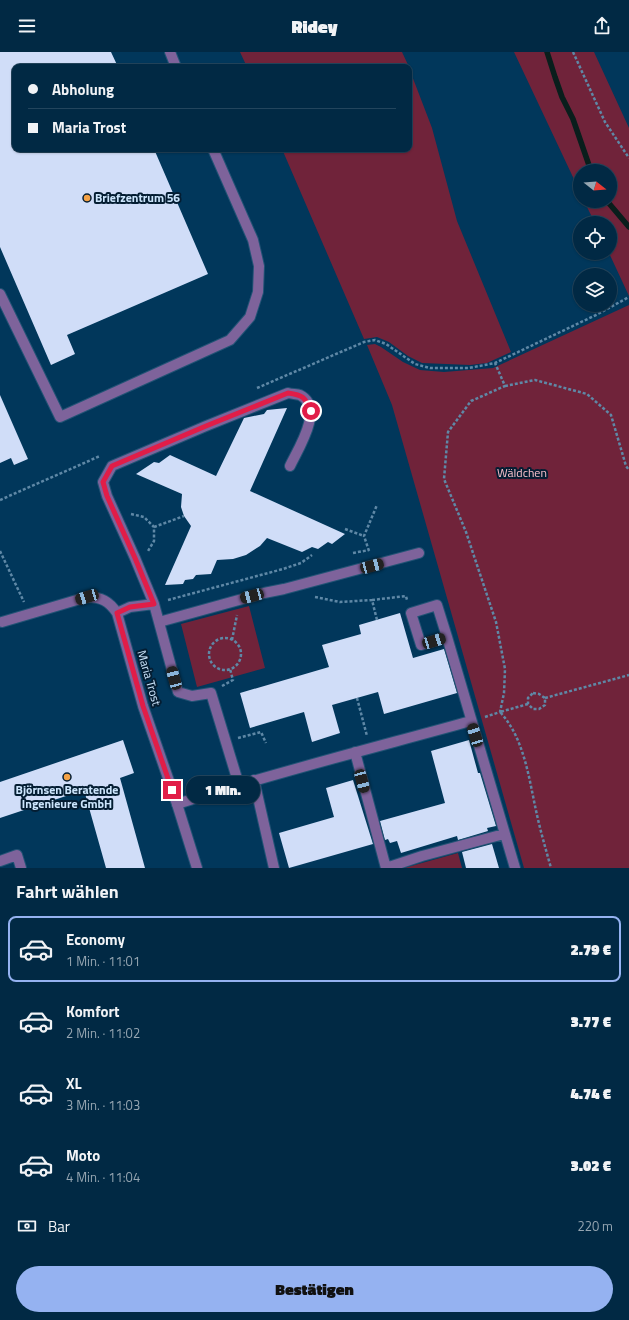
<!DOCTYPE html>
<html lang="de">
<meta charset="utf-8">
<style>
body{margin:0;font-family:"Titillium Web",sans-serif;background:#0b314b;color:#f1f3f6;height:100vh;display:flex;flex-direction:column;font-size:15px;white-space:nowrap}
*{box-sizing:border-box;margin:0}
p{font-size:13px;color:#96a6b2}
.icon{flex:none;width:22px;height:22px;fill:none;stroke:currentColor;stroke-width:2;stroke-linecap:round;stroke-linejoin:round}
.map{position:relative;height:816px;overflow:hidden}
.panel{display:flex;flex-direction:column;background:#012944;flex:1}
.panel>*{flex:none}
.top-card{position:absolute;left:12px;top:12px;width:400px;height:88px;border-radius:8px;box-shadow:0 1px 3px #0004,0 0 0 1px #23455d;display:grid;align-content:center;height:88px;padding:0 16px;background:#012944}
.needle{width:26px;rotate:107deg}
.tools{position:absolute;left:573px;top:112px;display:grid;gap:8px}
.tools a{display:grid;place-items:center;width:44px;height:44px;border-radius:50%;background:#012944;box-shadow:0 1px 3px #0004,0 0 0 1px #23455d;font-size:20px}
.end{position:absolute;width:18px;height:18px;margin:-9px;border:5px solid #e11d48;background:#fff;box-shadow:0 0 0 2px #fff}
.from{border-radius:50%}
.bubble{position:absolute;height:28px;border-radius:14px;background:#012944;box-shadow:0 1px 3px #0004,0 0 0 1px #23455d;font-size:13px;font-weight:800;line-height:28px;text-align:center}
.car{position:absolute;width:12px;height:24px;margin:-12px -6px;border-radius:5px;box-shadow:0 0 3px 1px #0007;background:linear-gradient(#222 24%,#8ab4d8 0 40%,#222 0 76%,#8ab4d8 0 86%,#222 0)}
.top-card b{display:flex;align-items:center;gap:14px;height:38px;font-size:15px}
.top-card b+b{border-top:1px solid #23455d}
.top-card i{width:10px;height:10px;background:#f1f3f6}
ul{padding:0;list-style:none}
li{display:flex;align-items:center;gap:12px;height:66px;margin:0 8px 6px;padding:0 8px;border:2px solid transparent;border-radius:8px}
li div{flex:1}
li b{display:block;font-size:15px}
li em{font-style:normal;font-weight:800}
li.selected{border-color:#95b2f1}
li>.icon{width:36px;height:36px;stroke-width:1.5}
h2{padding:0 16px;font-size:18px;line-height:48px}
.pay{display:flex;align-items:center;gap:10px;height:44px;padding:0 16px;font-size:15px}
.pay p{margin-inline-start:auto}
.primary-button{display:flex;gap:8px;margin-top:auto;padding:8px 16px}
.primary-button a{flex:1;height:46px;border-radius:24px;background:#95b2f1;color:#111;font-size:16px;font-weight:800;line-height:46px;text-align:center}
header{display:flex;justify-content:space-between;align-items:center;height:52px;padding:0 16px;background:#012944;font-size:18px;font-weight:800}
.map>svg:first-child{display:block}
</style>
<header><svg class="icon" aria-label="menu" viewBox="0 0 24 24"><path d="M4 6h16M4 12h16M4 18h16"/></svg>Ridey<svg class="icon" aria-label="share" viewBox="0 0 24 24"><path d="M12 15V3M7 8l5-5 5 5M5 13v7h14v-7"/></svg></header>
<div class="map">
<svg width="629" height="816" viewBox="0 0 629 816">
<rect width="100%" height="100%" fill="#01375b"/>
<!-- green -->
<path fill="#70233a" d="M240,0H402L409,15H247Z
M514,0H594L629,76V244L609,201H610V171H595L584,149H610V119H580V140Z
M409,16L432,76L457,169L511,300L487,311L470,313L422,311L408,304L389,290L377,285L364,287L282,97H409Z
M629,253V816H524L392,353L367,293L375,292L381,295L403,310L420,318L444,320L493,316Z
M249,554L265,616L197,635L181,572Z
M458,801L462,816H404Z"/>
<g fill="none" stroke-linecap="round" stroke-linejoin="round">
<!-- stream -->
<path stroke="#091e1c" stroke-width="5.5" d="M547,0L555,25L562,45L573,67L591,119
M607,149L629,175"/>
</g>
<!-- building -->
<path fill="#d0ddf8" d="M0,0H111L118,15H15V97H154L208,222L67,283L75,302L51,313L0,195Z
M0,343L28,407L14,413L11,406L0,411Z
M287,356L250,439L345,482L332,492L328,490L318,497L312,495L302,500L267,486L260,494L246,503L233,507L217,508L211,522L196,523L193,527L185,528L183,532L165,533L191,474L184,464L181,455L182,442L136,422L154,410L159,411L170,403L216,424L244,366L264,362L267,358Z
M400,561L413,606L444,597L457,641L384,662L378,640L332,653L340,681L312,690L304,660L250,676L240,641L329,615L322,593L361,582L359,573Z
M123,688L134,721L120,726L145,816H106L84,738L0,766V730Z
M469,688L478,721H480L496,774L487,776L488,779L458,788L457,784L401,801L397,789L390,791L388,787L385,788L380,769L445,751L431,699Z
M353,728L373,792L289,816L279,781L334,765L326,736Z
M492,792L499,816H466L462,800Z"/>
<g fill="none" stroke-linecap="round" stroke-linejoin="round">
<!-- lane casing -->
<g stroke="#225375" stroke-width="12">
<path id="lane" d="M170,0L176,15
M0,242L60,365L230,288L250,265L258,240L259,214L253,188L213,97
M117,561L130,555L154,552
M2,570L87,545C101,545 109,549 117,561L143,654L177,752C274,721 373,696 471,669
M159,570L264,541L284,537L419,501
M447,585L421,593L411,561L437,553L447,585L515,816
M355,700L386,816L422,804L504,782
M254,728L274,816
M239,733L211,641L192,644L178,640L154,552L135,506L107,444L103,430L112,414L206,374L288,341C292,342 297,342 300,343C325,356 298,397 290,414
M0,809L17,803L21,816"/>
</g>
<!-- street casing -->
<g stroke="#225375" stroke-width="12">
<path id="street" d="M177,752L197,816"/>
</g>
<!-- path -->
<path stroke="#5f88a6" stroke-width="2.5" stroke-dasharray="3 2" stroke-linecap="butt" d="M573,0L605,70L629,106
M505,334L535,328L587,342L611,363L626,414L629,418
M257,336L364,290L375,288L386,292L415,312L430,316H469L495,311L596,263L629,245
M0,448L100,404
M131,462L144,465L154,475V489L148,499
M154,475L184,464
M345,477L364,484
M0,499L24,550
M369,499L364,484L377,453
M353,501L369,498
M315,545L340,550L372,548L377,568
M168,548L283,517L301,511L312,503
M372,548L406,544L407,548
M209 602a16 16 0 1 1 32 0a16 16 0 1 1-32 0Z
M232,588L237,563
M222,634L233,628L230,617
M533,641L539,642L545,646V653L539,657H533L528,652V646Z
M357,646L367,684
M545,646L629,623
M528,652L500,660C525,687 529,728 537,763C541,781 546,798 551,816
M485,665L500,660L504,641L505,617L496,570L466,480L444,427L448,380L471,349L505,334L495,311
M238,686L261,680L266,691"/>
<!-- lane -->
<use href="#lane" stroke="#7e639b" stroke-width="10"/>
<!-- street -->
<use href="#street" stroke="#7e639b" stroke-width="10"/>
</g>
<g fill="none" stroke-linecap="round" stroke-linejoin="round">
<!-- route -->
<path stroke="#e11d48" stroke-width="5" d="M172,738L143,654L117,561L130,555L154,552L135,506L107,444L103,430L112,414L206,374L288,341C303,343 305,345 311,359"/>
</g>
<!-- markers -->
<g fill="#f5a246" stroke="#041d32" stroke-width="1.5">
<circle cx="87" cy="146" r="4"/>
<circle cx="67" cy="725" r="4"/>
</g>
<g text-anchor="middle" stroke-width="4" stroke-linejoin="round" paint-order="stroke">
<!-- poi labels -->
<g font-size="12" font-weight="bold" fill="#cde6fd" stroke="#041d32" text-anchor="start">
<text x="95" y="150">Briefzentrum 56</text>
<text x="67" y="742" text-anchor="middle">Björnsen Beratende<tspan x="67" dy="14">Ingenieure GmbH</tspan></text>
</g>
<!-- park labels -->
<g font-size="12" fill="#fbc1cc" stroke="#041d32">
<text x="522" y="425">Wäldchen</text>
</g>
<!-- street labels -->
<g font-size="12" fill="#cde6fd" stroke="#041d32">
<text transform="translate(149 626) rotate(74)" y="4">Maria Trost</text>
</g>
</g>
</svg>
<div class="tools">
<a><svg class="needle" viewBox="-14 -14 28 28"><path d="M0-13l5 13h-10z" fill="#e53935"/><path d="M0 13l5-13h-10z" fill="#96a6b2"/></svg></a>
<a><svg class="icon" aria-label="locate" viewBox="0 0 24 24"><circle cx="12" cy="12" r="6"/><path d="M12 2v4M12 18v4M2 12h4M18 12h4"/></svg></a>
<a><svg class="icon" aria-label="layers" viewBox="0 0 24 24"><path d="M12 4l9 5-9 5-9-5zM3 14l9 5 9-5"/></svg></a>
</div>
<i class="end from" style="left:311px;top:359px"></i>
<i class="end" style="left:172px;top:738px"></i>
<div class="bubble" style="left:186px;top:724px;width:74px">1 Min.</div>
<i class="car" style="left:372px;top:514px;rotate:75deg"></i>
<i class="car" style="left:252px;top:544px;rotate:255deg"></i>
<i class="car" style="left:87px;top:545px;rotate:253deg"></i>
<i class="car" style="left:434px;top:589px;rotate:73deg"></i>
<i class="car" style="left:174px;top:626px;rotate:345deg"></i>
<i class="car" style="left:475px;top:683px;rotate:343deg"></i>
<i class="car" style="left:362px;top:729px;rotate:165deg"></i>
<div class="top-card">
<b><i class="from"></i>Abholung</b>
<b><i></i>Maria Trost</b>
</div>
</div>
<section class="panel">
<h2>Fahrt wählen</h2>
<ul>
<li class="selected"><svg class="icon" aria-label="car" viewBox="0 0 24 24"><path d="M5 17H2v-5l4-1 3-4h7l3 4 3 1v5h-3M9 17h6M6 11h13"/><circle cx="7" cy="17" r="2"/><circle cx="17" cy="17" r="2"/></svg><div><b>Economy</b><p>1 Min. · 11:01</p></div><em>2.79 €</em></li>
<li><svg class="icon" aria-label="car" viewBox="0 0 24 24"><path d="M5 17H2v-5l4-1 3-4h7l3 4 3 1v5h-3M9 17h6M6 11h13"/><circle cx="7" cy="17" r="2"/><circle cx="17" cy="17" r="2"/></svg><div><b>Komfort</b><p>2 Min. · 11:02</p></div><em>3.77 €</em></li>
<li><svg class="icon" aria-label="car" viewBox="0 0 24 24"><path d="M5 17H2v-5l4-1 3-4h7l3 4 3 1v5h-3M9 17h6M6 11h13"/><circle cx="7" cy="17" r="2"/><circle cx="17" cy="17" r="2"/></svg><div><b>XL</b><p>3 Min. · 11:03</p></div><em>4.74 €</em></li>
<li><svg class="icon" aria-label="car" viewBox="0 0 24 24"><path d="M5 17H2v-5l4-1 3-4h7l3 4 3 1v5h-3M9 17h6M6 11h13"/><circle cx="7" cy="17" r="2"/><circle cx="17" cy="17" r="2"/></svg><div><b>Moto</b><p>4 Min. · 11:04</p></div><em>3.02 €</em></li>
</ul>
<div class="pay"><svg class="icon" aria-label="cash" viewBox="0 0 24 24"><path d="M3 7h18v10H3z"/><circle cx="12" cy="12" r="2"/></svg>Bar<p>220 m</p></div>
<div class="primary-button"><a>Bestätigen</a></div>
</section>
